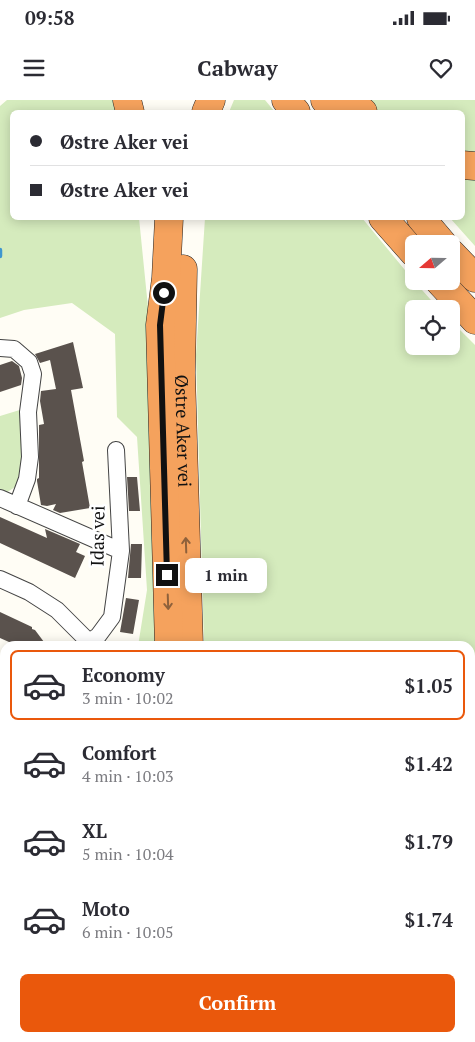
<!DOCTYPE html>
<meta charset="utf-8">
<style>
body{margin:0;font-family:"PT Serif",serif;background:#f7f7f7;color:#2b2b33;height:100vh;display:flex;flex-direction:column;font-size:19px;white-space:nowrap}
*{box-sizing:border-box;margin:0}
p{font-size:16px;color:#7c7c81}
.icon{flex:none;width:28px;height:28px;fill:none;stroke:currentColor;stroke-width:2;stroke-linecap:round;stroke-linejoin:round}
.map{position:relative;flex:1;overflow:hidden}
.side{position:absolute;left:0px;top:541px;width:475px;height:401px;display:flex;flex-direction:column;background:#fff;border-radius:15px 15px 0 0;box-shadow:0 2px 12px #0003}
.side>*{flex:none}
.guide{position:absolute;left:10px;top:10px;width:455px;height:110px;border-radius:8px;box-shadow:0 2px 12px #0003;display:grid;align-content:center;height:110px;padding:0 20px;background:#fff}
.needle{width:32px;rotate:250deg}
.controls{position:absolute;left:405px;top:135px;display:grid;gap:10px}
.controls a{display:grid;place-items:center;width:55px;height:55px;border-radius:8px;background:#fff;box-shadow:0 2px 12px #0003;font-size:25px}
.end{position:absolute;width:22px;height:22px;margin:-11px;border:6px solid #111;background:#fff;box-shadow:0 0 0 2px #fff}
.from{border-radius:50%}
.bubble{position:absolute;height:35px;border-radius:8px;background:#fff;box-shadow:0 2px 12px #0003;font-size:16px;font-weight:700;line-height:35px;text-align:center}
.guide b{display:flex;align-items:center;gap:18px;height:48px;font-size:19px}
.guide b+b{border-top:1px solid #e1e1e2}
.guide i{width:12px;height:12px;background:#2b2b33}
ul{padding:9px 0 0;list-style:none}
li{display:flex;align-items:center;gap:15px;height:70px;margin:0 10px 8px;padding:0 10px;border:2px solid transparent;border-radius:8px}
li div{flex:1}
li b{display:block;font-size:19px}
li em{font-style:normal;font-weight:700}
li.current{border-color:#ea580c}
li>.icon{width:45px;height:45px;stroke-width:1.5}
.button{display:flex;gap:10px;margin-top:auto;padding:10px 20px}
.button a{flex:1;height:58px;border-radius:8px;background:#ea580c;color:#fff;font-size:20px;font-weight:700;line-height:58px;text-align:center}
.status{display:flex;justify-content:space-between;align-items:center;height:35px;padding:0 25px;background:#fff;direction:ltr}
.status svg{height:14px;fill:currentColor}
header{display:flex;justify-content:space-between;align-items:center;height:65px;padding:0 20px;background:#fff;font-size:22px;font-weight:700}
.map>svg:first-child{display:block}
</style>
<div class="status"><b>09:58</b><svg viewBox="0 0 49 12"><path d="M0 12V9h3v3zM5 12V6h3v6zM10 12V3h3v9zM15 12V0h3v12zM26 1h20v11H26zM47 4h2v5h-2z"/></svg></div>
<header><svg class="icon" aria-label="menu" viewBox="0 0 24 24"><path d="M4 6h16M4 12h16M4 18h16"/></svg>Cabway<svg class="icon" aria-label="heart" viewBox="0 0 24 24"><path d="M12 20l-8-8c-3-5 5-10 8-4 3-6 11-1 8 4z"/></svg></header>
<div class="map">
<svg width="475" height="942" viewBox="0 0 475 942">
<rect width="100%" height="100%" fill="#fffdf5"/>
<!-- green -->
<path fill="#d5ebbd" d="M7,0H114L117,12H12V118H139L149,217L160,546H138L147,490L137,337L117,317L115,234L72,203L24,210L0,218V6Z
M234,0H265L275,12H229Z
M354,0H475V146L450,118H462V12H363Z
M205,118H362L414,181L439,209H414V246H451V221L475,245V646L470,648V546H204L196,255Z
M23,309L26,357L18,385L6,393L0,390V316Z
M0,574L5,578V655L0,653Z"/>
<g fill="none" stroke-linecap="round" stroke-linejoin="round">
<!-- stream -->
<path stroke="#3f96cf" stroke-width="4.5" d="M0,156V150
M470,615L475,610
M0,926L5,930
M16,938L18,939L23,938
M26,938L32,942
M231,942L236,938"/>
</g>
<!-- building -->
<path fill="#5a524d" d="M73,242L83,288L71,290L84,361L82,362L90,408L60,413L53,410L56,404L47,406L41,405L37,381V379L39,378V325L44,324L40,301L41,291L56,289L50,260L40,263L35,254Z
M12,261L19,266L22,278L21,285L0,292V265Z
M127,377H137L140,411H129Z
M0,417L47,438L45,429L80,444L76,452L85,456L75,478L0,443Z
M131,444H142L141,478H128Z
M126,498L139,500L133,534L120,532Z
M0,512L32,527V529L35,530L47,546H18L0,538Z"/>
<g fill="none" stroke-linecap="round" stroke-linejoin="round">
<!-- street casing -->
<g stroke="#444" stroke-width="18">
<path id="street" d="M0,248L14,249L29,262L33,274L28,312L30,357L27,379L17,406
M0,398L121,451
M0,479L29,492L57,510L89,542L91,546
M89,542L98,536L112,517L121,451L116,350
M0,569L5,573
M0,722L5,724
M0,799L5,802
M110,942V938"/>
</g>
<!-- highway casing -->
<g stroke="#222" stroke-width="29">
<g id="highway">
<path d="M127,0L130,12"/>
<path d="M286,0L296,12"/>
<path d="M325,0L335,12"/>
<path d="M349,0L363,12"/>
<path d="M206,12L211,0"/>
<path d="M462,65L475,66"/>
<path d="M383,118L414,153"/>
<path d="M421,118L443,144"/>
<path d="M451,153L475,178"/>
<path id="s1" d="M183,169L181,273L189,546"/>
<path d="M439,181L475,220"/>
<path d="M169,546L160,225L166,178L169,118"/>
<path d="M182,938V942"/>
<path d="M202,938V942"/>
</g>
</g>
<!-- street -->
<use href="#street" stroke="#fff" stroke-width="16"/>
<!-- highway -->
<use href="#highway" stroke="#f5a25d" stroke-width="28"/>
</g>
<!-- one-way arrows -->
<defs><path id="oneway-shaft" d="M-6 0H5M1.5-3L5.5 0L1.5 3" fill="none" stroke-width="1.6" stroke-linecap="round" stroke-linejoin="round" transform="scale(1.25)"/></defs>
<g stroke="#8e613b">
<use href="#oneway-shaft" transform="translate(186 445) rotate(-92)"/>
<use href="#oneway-shaft" transform="translate(168 502) rotate(88)"/>
</g>
<g fill="none" stroke-linecap="round" stroke-linejoin="round">
<!-- route -->
<path stroke="#111" stroke-width="6" d="M164,193L160,225L167,475"/>
</g>
<g text-anchor="middle" stroke-width="5" stroke-linejoin="round" paint-order="stroke">
<!-- street labels -->
<g font-size="18" fill="#111" stroke="#fff">
<text dy="6" stroke="none"><textPath href="#s1" startOffset="162">Østre Aker vei</textPath></text>
<text transform="translate(98 436) rotate(-89)" y="6">Idas vei</text>
</g>
</g>
</svg>
<div class="controls">
<a><svg class="needle" viewBox="-14 -14 28 28"><path d="M0-13l5 13h-10z" fill="#e53935"/><path d="M0 13l5-13h-10z" fill="#7c7c81"/></svg></a>
<a><svg class="icon" aria-label="locate" viewBox="0 0 24 24"><circle cx="12" cy="12" r="6"/><path d="M12 2v4M12 18v4M2 12h4M18 12h4"/></svg></a>
</div>
<i class="end from" style="left:164px;top:193px"></i>
<i class="end" style="left:167px;top:475px"></i>
<div class="bubble" style="left:185px;top:458px;width:82px">1 min</div>
<div class="guide">
<b><i class="from"></i>Østre Aker vei</b>
<b><i></i>Østre Aker vei</b>
</div>
<section class="side">
<ul>
<li class="current"><svg class="icon" aria-label="car" viewBox="0 0 24 24"><path d="M5 17H2v-5l4-1 3-4h7l3 4 3 1v5h-3M9 17h6M6 11h13"/><circle cx="7" cy="17" r="2"/><circle cx="17" cy="17" r="2"/></svg><div><b>Economy</b><p>3 min · 10:02</p></div><em>$1.05</em></li>
<li><svg class="icon" aria-label="car" viewBox="0 0 24 24"><path d="M5 17H2v-5l4-1 3-4h7l3 4 3 1v5h-3M9 17h6M6 11h13"/><circle cx="7" cy="17" r="2"/><circle cx="17" cy="17" r="2"/></svg><div><b>Comfort</b><p>4 min · 10:03</p></div><em>$1.42</em></li>
<li><svg class="icon" aria-label="car" viewBox="0 0 24 24"><path d="M5 17H2v-5l4-1 3-4h7l3 4 3 1v5h-3M9 17h6M6 11h13"/><circle cx="7" cy="17" r="2"/><circle cx="17" cy="17" r="2"/></svg><div><b>XL</b><p>5 min · 10:04</p></div><em>$1.79</em></li>
<li><svg class="icon" aria-label="car" viewBox="0 0 24 24"><path d="M5 17H2v-5l4-1 3-4h7l3 4 3 1v5h-3M9 17h6M6 11h13"/><circle cx="7" cy="17" r="2"/><circle cx="17" cy="17" r="2"/></svg><div><b>Moto</b><p>6 min · 10:05</p></div><em>$1.74</em></li>
</ul>
<div class="button"><a>Confirm</a></div>
</section>
</div>
